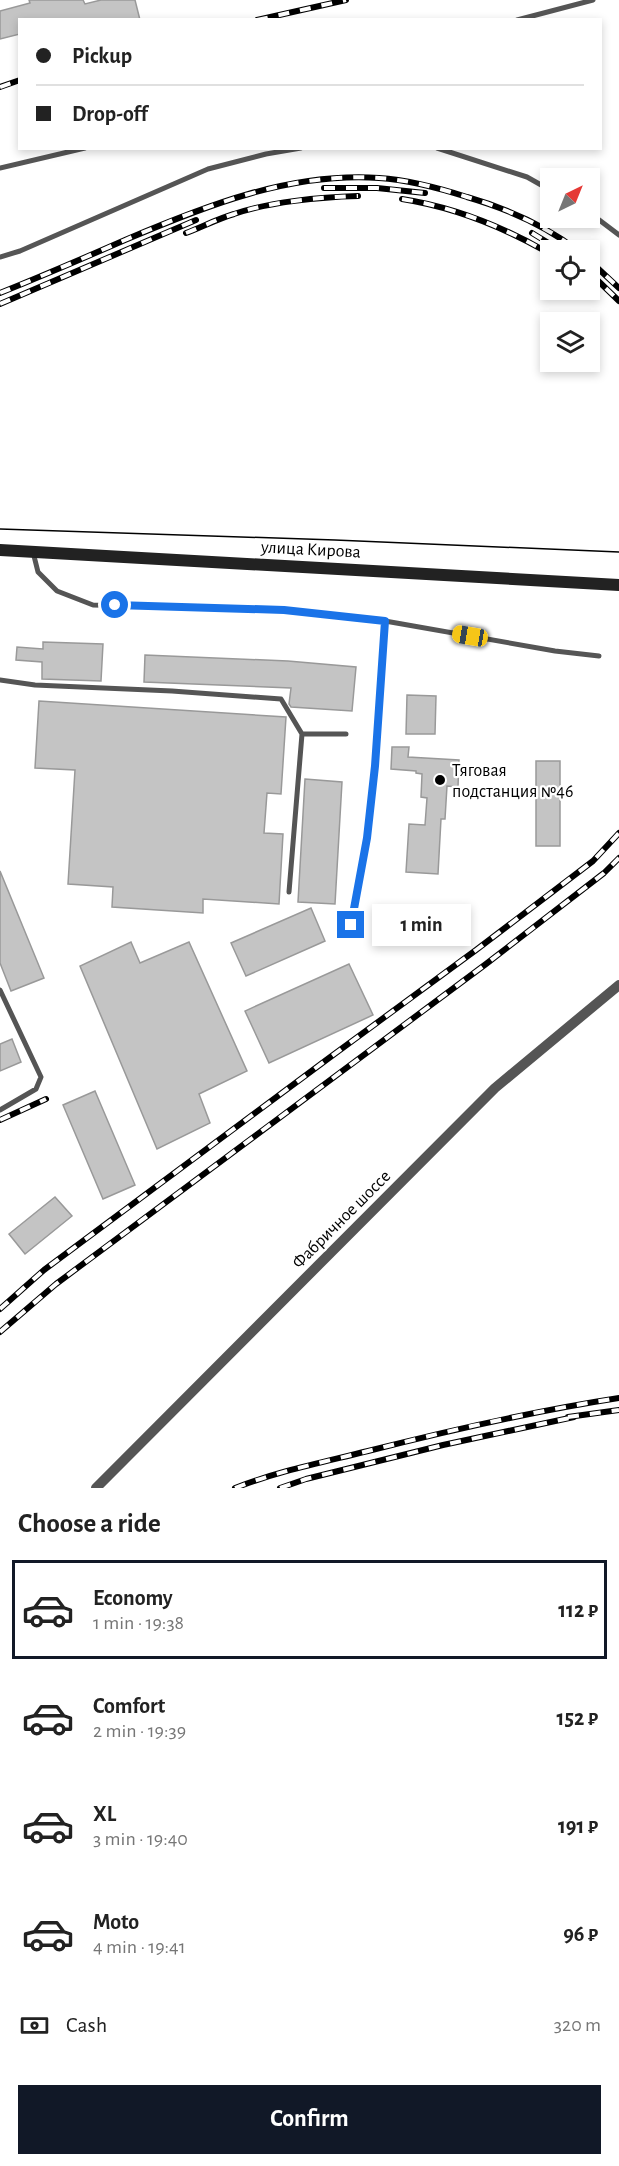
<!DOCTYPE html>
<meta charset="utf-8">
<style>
body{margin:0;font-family:"Alegreya Sans",sans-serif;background:#f2f2f2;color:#222;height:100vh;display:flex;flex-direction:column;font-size:22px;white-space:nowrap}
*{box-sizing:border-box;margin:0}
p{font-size:20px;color:#767676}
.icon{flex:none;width:33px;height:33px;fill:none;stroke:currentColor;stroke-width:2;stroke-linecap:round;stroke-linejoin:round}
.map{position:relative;height:1488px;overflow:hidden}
.drawer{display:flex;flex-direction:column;background:#fff;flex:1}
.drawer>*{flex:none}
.banner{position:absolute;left:18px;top:18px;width:584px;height:132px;border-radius:0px;box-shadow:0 3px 9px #0003;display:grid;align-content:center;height:132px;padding:0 18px;background:#fff}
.needle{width:39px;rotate:43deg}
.controls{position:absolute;left:540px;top:168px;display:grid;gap:12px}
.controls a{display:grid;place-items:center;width:60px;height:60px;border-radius:0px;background:#fff;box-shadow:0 3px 9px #0003;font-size:30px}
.end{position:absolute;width:27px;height:27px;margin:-14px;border:8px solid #1a73e8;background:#fff;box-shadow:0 0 0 3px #fff}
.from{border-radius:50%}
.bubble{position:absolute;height:42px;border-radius:0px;background:#fff;box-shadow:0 3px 9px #0003;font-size:20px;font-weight:600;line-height:42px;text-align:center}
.car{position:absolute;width:18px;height:36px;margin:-18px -9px;border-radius:8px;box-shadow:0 0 4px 2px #0007;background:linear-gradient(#f5c518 24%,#345 0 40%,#f5c518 0 76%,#345 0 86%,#f5c518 0)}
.banner b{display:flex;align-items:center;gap:21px;height:57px;font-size:22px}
.banner b+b{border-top:2px solid #e0e0e0}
.banner i{width:15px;height:15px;background:#222}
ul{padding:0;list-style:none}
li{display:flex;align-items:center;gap:18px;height:99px;margin:0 12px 9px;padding:0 6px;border:3px solid transparent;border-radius:0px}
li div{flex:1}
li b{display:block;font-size:22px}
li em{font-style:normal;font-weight:600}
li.on{border-color:#111827}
li>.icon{width:54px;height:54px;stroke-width:1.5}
h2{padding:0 18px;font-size:27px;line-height:72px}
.pay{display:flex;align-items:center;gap:15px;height:66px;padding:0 18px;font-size:22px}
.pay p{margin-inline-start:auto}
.action{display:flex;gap:12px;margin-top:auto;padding:12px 18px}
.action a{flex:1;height:69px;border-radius:0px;background:#111827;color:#fff;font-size:24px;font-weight:600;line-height:69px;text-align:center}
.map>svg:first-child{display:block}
</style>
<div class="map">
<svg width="619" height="1488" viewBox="0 0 619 1488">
<rect width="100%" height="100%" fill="#fff"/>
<!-- building -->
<path fill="#c4c4c4" stroke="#999" stroke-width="1.5" d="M29,0H83L85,4L101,0H135L140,20H20V34L0,39V11L30,3Z
M43,642L103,644L101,681L42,679V662L16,660L17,647L43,649Z
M145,655L288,661L356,667L352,711L291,707L289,704L291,688L144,682Z
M407,695L436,696L435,734H406Z
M39,701L286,717L281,794L267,793L264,833L283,834L279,904L203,899V913L112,907L113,887L68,884L75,770L35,768Z
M392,747H409L408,757L459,760L458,787L447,786L445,819H441L438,874L406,872L409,824L425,825L427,798L421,797L422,774L416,773V771L391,769Z
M536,761H560V846H536Z
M305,779L342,782L335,904L298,902Z
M0,871L44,978L11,991L0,963Z
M311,908L325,941L246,976L231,943Z
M131,942L140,963L189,942L247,1071L199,1094L210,1123L157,1149L80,966Z
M349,964L373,1015L269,1063L245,1011Z
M12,1039L21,1062L0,1071V1044Z
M95,1091L135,1185L103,1199L63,1105Z
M55,1197L72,1216L25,1254L9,1234Z"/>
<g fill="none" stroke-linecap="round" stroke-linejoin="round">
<!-- service -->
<path stroke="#555" stroke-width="5" d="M517,20L593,0
M437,148L527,177L550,190
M0,168L85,148
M590,213L619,235
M0,257L20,251L208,169L266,154L301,148
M33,552L38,572L57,591L93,605L284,610L385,621L555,651L599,656
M0,680L35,685L172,691L281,699L302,734L289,892
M302,734H346
M351,925L367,838L375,766L385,621
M0,990L41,1077L36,1089L0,1110"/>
<!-- minor -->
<path stroke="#555" stroke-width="10" d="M96,1488L495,1088L619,985"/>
<!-- secondary -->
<path stroke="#222" stroke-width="12" d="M0,550L619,585"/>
<!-- tram -->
<path stroke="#000" stroke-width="1.5" d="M0,529L335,540L619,552"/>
<!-- rail casing -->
<g stroke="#000" stroke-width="6">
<path id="rail" d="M257,20L346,0
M0,87L20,80
M324,188H377L425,193
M402,199C453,207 501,226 545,251
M186,233C202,227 217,219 234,214C269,202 320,197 358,196
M532,233L560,250
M590,261L619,288
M590,273L619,301
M0,293C42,276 84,258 125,240C205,206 290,172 379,178C409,180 439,188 467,197C505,208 546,226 577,250
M0,304L196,220
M0,1120L46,1099
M0,1309L44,1270L329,1058L476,950L593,861L619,833
M0,1332L56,1284L486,964L604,873L619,858
M568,1417L619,1410
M235,1488C278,1471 324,1462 368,1451C451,1430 534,1411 619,1398
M280,1488L306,1479L443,1445L574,1417"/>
</g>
<!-- rail -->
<use href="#rail" stroke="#fff" stroke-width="4" stroke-dasharray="11" stroke-linecap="butt"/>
</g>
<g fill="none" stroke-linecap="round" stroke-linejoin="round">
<!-- route -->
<path stroke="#1a73e8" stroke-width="8" d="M115,605L284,610L385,621L375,766L367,838L351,925"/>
</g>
<!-- markers -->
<circle fill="#000" stroke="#fff" stroke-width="2" cx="440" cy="780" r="6"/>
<g text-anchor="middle" stroke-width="4.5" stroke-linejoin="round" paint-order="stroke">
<!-- street labels -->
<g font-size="18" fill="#000" stroke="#fff">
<text transform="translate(311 549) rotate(3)" y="6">улица Кирова</text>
<text transform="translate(341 1219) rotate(-45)" y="6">Фабричное шоссе</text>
</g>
<!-- poi labels -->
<g font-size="18" fill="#000" stroke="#fff" text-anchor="start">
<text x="452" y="776">Тяговая<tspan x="452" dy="21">подстанция №46</tspan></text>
</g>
</g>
</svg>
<div class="controls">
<a><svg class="needle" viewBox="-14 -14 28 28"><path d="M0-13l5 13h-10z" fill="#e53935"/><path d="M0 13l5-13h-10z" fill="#767676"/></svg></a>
<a><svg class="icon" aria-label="locate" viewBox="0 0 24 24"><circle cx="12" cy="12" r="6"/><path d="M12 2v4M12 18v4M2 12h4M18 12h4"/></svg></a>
<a><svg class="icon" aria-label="layers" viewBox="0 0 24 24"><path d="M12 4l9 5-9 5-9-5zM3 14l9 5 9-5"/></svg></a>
</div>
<i class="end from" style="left:115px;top:605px"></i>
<i class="end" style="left:351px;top:925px"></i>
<div class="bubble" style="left:372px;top:904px;width:99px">1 min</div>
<i class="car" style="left:470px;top:636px;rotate:280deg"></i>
<div class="banner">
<b><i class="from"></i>Pickup</b>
<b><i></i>Drop-off</b>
</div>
</div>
<section class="drawer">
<h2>Choose a ride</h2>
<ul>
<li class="on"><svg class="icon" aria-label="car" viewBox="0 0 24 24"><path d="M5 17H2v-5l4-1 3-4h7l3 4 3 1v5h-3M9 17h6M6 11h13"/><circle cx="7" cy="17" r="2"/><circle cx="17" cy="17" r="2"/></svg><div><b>Economy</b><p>1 min · 19:38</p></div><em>112 ₽</em></li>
<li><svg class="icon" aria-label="car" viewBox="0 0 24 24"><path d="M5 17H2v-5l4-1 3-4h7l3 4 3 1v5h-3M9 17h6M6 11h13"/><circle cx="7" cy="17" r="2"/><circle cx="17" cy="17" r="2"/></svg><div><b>Comfort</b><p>2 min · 19:39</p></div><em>152 ₽</em></li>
<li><svg class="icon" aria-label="car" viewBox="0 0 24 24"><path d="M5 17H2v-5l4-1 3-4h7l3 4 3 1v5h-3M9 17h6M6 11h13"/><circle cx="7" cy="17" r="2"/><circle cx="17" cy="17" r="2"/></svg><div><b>XL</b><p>3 min · 19:40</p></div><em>191 ₽</em></li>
<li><svg class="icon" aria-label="car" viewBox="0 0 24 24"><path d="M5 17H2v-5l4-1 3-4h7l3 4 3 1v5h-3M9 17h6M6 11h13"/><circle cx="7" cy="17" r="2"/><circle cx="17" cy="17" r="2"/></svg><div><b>Moto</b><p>4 min · 19:41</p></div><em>96 ₽</em></li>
</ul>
<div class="pay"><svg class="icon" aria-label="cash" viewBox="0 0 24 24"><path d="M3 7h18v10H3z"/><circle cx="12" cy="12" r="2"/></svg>Cash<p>320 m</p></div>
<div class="action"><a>Confirm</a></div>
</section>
